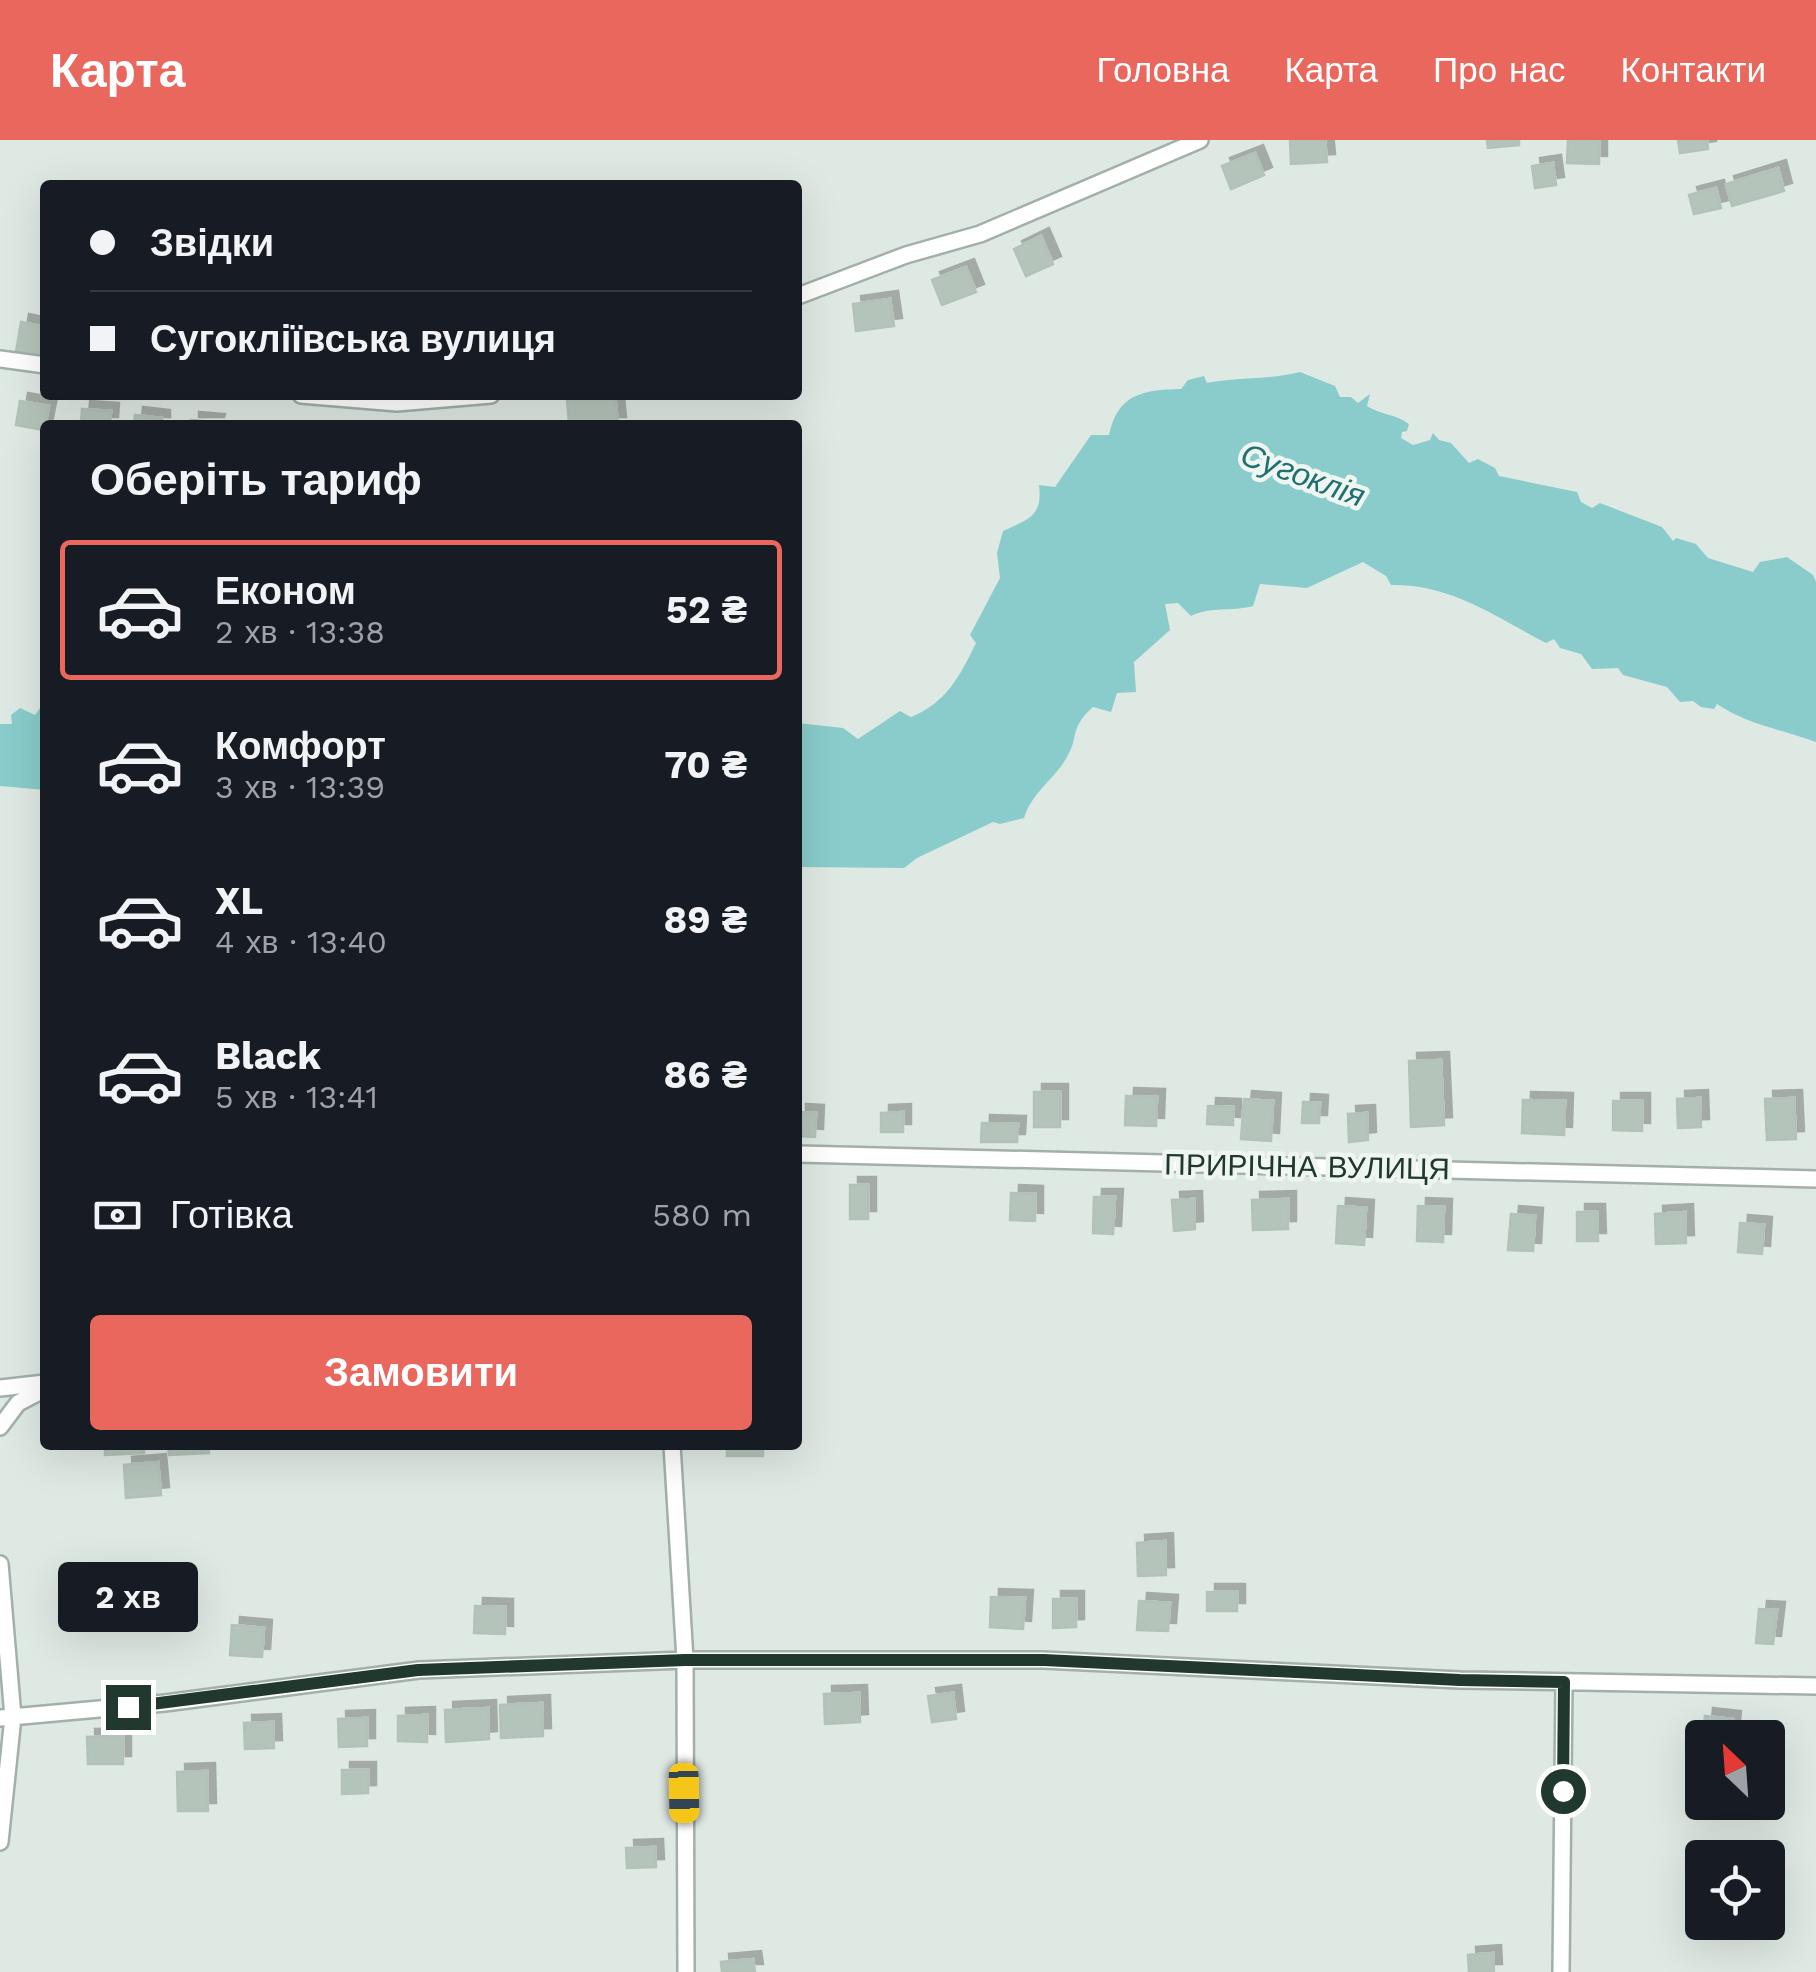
<!DOCTYPE html>
<html lang="uk">
<meta charset="utf-8">
<style>
body{margin:0;font-family:"Work Sans",sans-serif;background:#242831;color:#f1f3f6;height:100vh;display:flex;flex-direction:column;font-size:38px;white-space:nowrap}
*{box-sizing:border-box;margin:0}
p{font-size:32px;color:#9ea1a6}
.icon{flex:none;width:55px;height:55px;fill:none;stroke:currentColor;stroke-width:2;stroke-linecap:round;stroke-linejoin:round}
.map{position:relative;flex:1;overflow:hidden}
.drawer{position:absolute;left:40px;top:280px;width:762px;height:1030px;display:flex;flex-direction:column;background:#171b24;border-radius:10px;box-shadow:0 10px 40px #0002}
.drawer>*{flex:none}
.hud{position:absolute;left:40px;top:40px;width:762px;height:220px;border-radius:10px;box-shadow:0 10px 40px #0002;display:grid;align-content:center;height:220px;padding:0 50px;background:#171b24}
.needle{width:65px;rotate:335deg}
.controls{position:absolute;left:1685px;top:1580px;display:grid;gap:20px}
.controls a{display:grid;place-items:center;width:100px;height:100px;border-radius:10px;background:#171b24;box-shadow:0 10px 40px #0002;font-size:50px}
.end{position:absolute;width:45px;height:45px;margin:-22px;border:12px solid #21382e;background:#fff;box-shadow:0 0 0 5px #fff}
.from{border-radius:50%}
.bubble{position:absolute;height:70px;border-radius:10px;background:#171b24;box-shadow:0 10px 40px #0002;font-size:32px;font-weight:700;line-height:70px;text-align:center}
.car{position:absolute;width:30px;height:60px;margin:-30px -15px;border-radius:12px;box-shadow:0 0 8px 2px #0007;background:linear-gradient(#f5c518 24%,#345 0 40%,#f5c518 0 76%,#345 0 86%,#f5c518 0)}
.hud b{display:flex;align-items:center;gap:35px;height:95px;font-size:38px}
.hud b+b{border-top:2px solid #363941}
.hud i{width:25px;height:25px;background:#f1f3f6}
ul{padding:0;list-style:none}
li{display:flex;align-items:center;gap:30px;height:140px;margin:0 20px 15px;padding:0 30px;border:5px solid transparent;border-radius:10px}
li div{flex:1}
li b{display:block;font-size:38px}
li em{font-style:normal;font-weight:700}
li.on{border-color:#e9675d}
li>.icon{width:90px;height:90px;stroke-width:1.5}
h2{padding:0 50px;font-size:45px;line-height:120px}
.pay{display:flex;align-items:center;gap:25px;height:110px;padding:0 50px;font-size:38px}
.pay p{margin-inline-start:auto}
.action{display:flex;gap:20px;margin-top:auto;padding:20px 50px}
.action a{flex:1;height:115px;border-radius:10px;background:#e9675d;color:#fff;font-size:40px;font-weight:700;line-height:115px;text-align:center}
header{display:flex;align-items:center;gap:60px;box-sizing:border-box;height:140px;padding:0 50px;background:#e9675d;color:#fff}
header strong{font-size:48px}
nav{display:flex;gap:55px;margin-inline-start:auto;font-size:35px}
.map>svg:first-child{display:block}
</style>
<header>
<strong>Карта</strong>
<nav><a>Головна</a><a>Карта</a><a>Про нас</a><a>Контакти</a></nav>
</header>
<div class="map">
<svg width="1816" height="1832" viewBox="0 0 1816 1832">
<defs>
<filter id="shadow"><feDropShadow dx="8" dy="-8" stdDeviation="0" flood-color="#0004"/></filter>
</defs>
<rect width="100%" height="100%" fill="#dfe9e3"/>
<!-- water -->
<path fill="#89cccb" d="M1300,232L1335,246L1340,257H1351L1358,263L1370,254L1367,266C1381,275 1396,274 1409,284L1407,291L1402,292L1401,298L1413,305L1430,300L1433,293L1439,300L1451,303L1469,323L1478,319L1495,328L1499,336L1577,352L1581,362L1592,368L1600,363L1662,387L1673,401L1676,398L1696,404L1708,418L1753,432L1760,422L1787,417L1813,435L1816,442V602C1783,590 1746,584 1717,564L1714,569L1701,567L1693,561L1680,562L1667,547L1623,535L1618,528L1592,529L1581,514L1560,508L1554,499L1546,503C1494,476 1451,444 1391,445L1386,436L1363,422L1307,448L1260,444L1253,466C1231,472 1211,466 1191,476L1178,463L1165,464L1170,490L1134,522L1136,552L1117,553L1111,572L1093,567C1068,590 1080,595 1067,617C1054,640 1032,652 1024,678L1000,684L993,682L917,718L904,728L798,727V583L843,588L858,599L900,571L911,577C946,563 960,536 976,503L970,495L1000,438L997,413L1003,391C1029,379 1043,376 1039,345L1055,347L1091,295H1109C1118,254 1142,250 1181,249L1188,240L1204,236L1207,243C1239,237 1269,240 1300,232Z
M45,561V650L0,646V584H12L11,575L20,568L35,575Z"/>
<!-- building -->
<path fill="#b5c4bb" stroke="#b2c2b9" stroke-width="2.5" filter="url(#shadow)" d="M1290,0H1325L1327,22L1291,24Z
M1487,0H1519V5L1488,8Z
M1568,0H1599V24L1567,23Z
M1678,0H1707L1708,9L1680,13Z
M1255,13L1264,35L1231,49L1222,26Z
M1553,23L1556,45L1535,48L1532,26Z
M1778,28L1784,51L1732,66L1726,44Z
M1716,48L1721,68L1694,74L1689,55Z
M1041,96L1053,124L1026,136L1014,109Z
M966,127L976,152L942,165L932,140Z
M890,159L894,186L856,191L853,164Z
M21,182L45,187L42,217L16,212Z
M615,255L618,285H569L567,258Z
M20,261L49,266L44,290L16,285Z
M82,269L111,271L110,285H81Z
M135,275L162,278V285H134Z
M191,280L217,282L216,285H191Z
M1441,920L1444,985L1411,987L1409,921Z
M1034,952H1060V987H1034Z
M1126,956L1157,957L1156,986L1125,985Z
M1700,958L1701,987L1678,988L1677,959Z
M1794,958L1796,999L1767,1000L1765,959Z
M1244,959L1273,961L1271,1001L1241,999Z
M1523,960L1565,961L1564,995L1522,993Z
M1613,961H1642V991L1613,990Z
M1303,962L1320,963L1319,983H1302Z
M1208,966L1233,967V985L1207,984Z
M798,972L816,973L815,997L798,996Z
M903,972V992H881V973Z
M1367,973L1368,1000L1349,1002L1348,974Z
M982,983L1018,984L1017,1002H981Z
M850,1045H868V1079H850Z
M1011,1053L1035,1054V1081L1010,1080Z
M1094,1057H1115L1113,1094L1093,1093Z
M1194,1059L1195,1089L1174,1091L1172,1060Z
M1288,1059V1089L1253,1090L1252,1060Z
M1338,1066L1366,1068L1364,1105L1336,1103Z
M1418,1066L1444,1067L1443,1102L1417,1101Z
M1577,1072H1597L1598,1101H1577Z
M1685,1072L1686,1103L1656,1104L1655,1074Z
M1511,1074L1535,1076L1533,1111L1508,1110Z
M1740,1083L1764,1085L1762,1114L1738,1112Z
M105,1305H144V1313L105,1315Z
M168,1305H208L209,1313L169,1315Z
M727,1305H763V1316H727Z
M158,1322L161,1355L126,1358L124,1325Z
M1165,1401L1166,1435L1138,1436L1137,1403Z
M1207,1452H1237V1471H1207Z
M991,1457L1025,1458L1023,1489L990,1487Z
M1053,1459H1076V1487L1053,1488Z
M1139,1461L1170,1463L1168,1491L1137,1490Z
M475,1466L505,1467V1494L474,1493Z
M1759,1469L1777,1470L1773,1504L1756,1503Z
M232,1485L264,1488L262,1517L230,1515Z
M859,1553L860,1582L825,1584L824,1554Z
M953,1553L956,1579L932,1582L928,1556Z
M542,1563L543,1596L501,1598L500,1565Z
M488,1568L489,1599L446,1602L445,1570Z
M427,1575V1602L398,1601V1576Z
M1705,1576L1733,1579L1731,1598H1703Z
M367,1578V1606L339,1607L338,1579Z
M273,1582L274,1608L245,1609L244,1583Z
M123,1596V1624H88L87,1597Z
M342,1630H368V1653L342,1654Z
M207,1631L208,1671H178L177,1632Z
M655,1707L656,1727L627,1728L626,1708Z
M1493,1813L1494,1832H1469L1468,1815Z
M753,1819L755,1832H722L721,1822Z"/>
<g fill="none" stroke-linecap="round" stroke-linejoin="round">
<!-- street casing -->
<g stroke="#a2b0a9" stroke-width="20">
<path id="street" d="M798,156L906,115L980,94L1200,0
M0,219L45,225
M301,255L397,263L491,255
M798,1014L1816,1039
M0,1248L45,1243
M0,1287L18,1263L45,1249
M672,1305L685,1520L686,1832
M0,1424L13,1577L0,1702
M0,1578L165,1563L419,1530L685,1520H1043L1460,1540L1816,1546
M1561,1832L1564,1542"/>
</g>
<!-- street -->
<use href="#street" stroke="#fff" stroke-width="15"/>
</g>
<g fill="none" stroke-linecap="round" stroke-linejoin="round">
<!-- route -->
<path stroke="#21382e" stroke-width="12" d="M128,1567L418,1530L685,1520H1044L1460,1540L1564,1542L1563,1651"/>
</g>
<g text-anchor="middle" stroke-width="9" stroke-linejoin="round" paint-order="stroke">
<!-- street labels -->
<g font-size="30" fill="#21382e" stroke="#eff6f1">
<text transform="translate(1307 1027) rotate(1)" y="10">ПРИРІЧНА ВУЛИЦЯ</text>
</g>
<!-- water labels -->
<g font-size="32" font-style="italic" fill="#1f7070" stroke="#eff6f1">
<text transform="translate(1303 335) rotate(20)" y="11">Сугоклія</text>
</g>
</g>
</svg>
<div class="controls">
<a><svg class="needle" viewBox="-14 -14 28 28"><path d="M0-13l5 13h-10z" fill="#e53935"/><path d="M0 13l5-13h-10z" fill="#9ea1a6"/></svg></a>
<a><svg class="icon" aria-label="locate" viewBox="0 0 24 24"><circle cx="12" cy="12" r="6"/><path d="M12 2v4M12 18v4M2 12h4M18 12h4"/></svg></a>
</div>
<i class="end from" style="left:1563px;top:1651px"></i>
<i class="end" style="left:128px;top:1567px"></i>
<div class="bubble" style="left:58px;top:1422px;width:140px">2 хв</div>
<i class="car" style="left:684px;top:1653px;rotate:179deg"></i>
<div class="hud">
<b><i class="from"></i>Звідки</b>
<b><i></i>Сугокліївська вулиця</b>
</div>
<section class="drawer">
<h2>Оберіть тариф</h2>
<ul>
<li class="on"><svg class="icon" aria-label="car" viewBox="0 0 24 24"><path d="M5 17H2v-5l4-1 3-4h7l3 4 3 1v5h-3M9 17h6M6 11h13"/><circle cx="7" cy="17" r="2"/><circle cx="17" cy="17" r="2"/></svg><div><b>Економ</b><p>2 хв · 13:38</p></div><em>52 ₴</em></li>
<li><svg class="icon" aria-label="car" viewBox="0 0 24 24"><path d="M5 17H2v-5l4-1 3-4h7l3 4 3 1v5h-3M9 17h6M6 11h13"/><circle cx="7" cy="17" r="2"/><circle cx="17" cy="17" r="2"/></svg><div><b>Комфорт</b><p>3 хв · 13:39</p></div><em>70 ₴</em></li>
<li><svg class="icon" aria-label="car" viewBox="0 0 24 24"><path d="M5 17H2v-5l4-1 3-4h7l3 4 3 1v5h-3M9 17h6M6 11h13"/><circle cx="7" cy="17" r="2"/><circle cx="17" cy="17" r="2"/></svg><div><b>XL</b><p>4 хв · 13:40</p></div><em>89 ₴</em></li>
<li><svg class="icon" aria-label="car" viewBox="0 0 24 24"><path d="M5 17H2v-5l4-1 3-4h7l3 4 3 1v5h-3M9 17h6M6 11h13"/><circle cx="7" cy="17" r="2"/><circle cx="17" cy="17" r="2"/></svg><div><b>Black</b><p>5 хв · 13:41</p></div><em>86 ₴</em></li>
</ul>
<div class="pay"><svg class="icon" aria-label="cash" viewBox="0 0 24 24"><path d="M3 7h18v10H3z"/><circle cx="12" cy="12" r="2"/></svg>Готівка<p>580 m</p></div>
<div class="action"><a>Замовити</a></div>
</section>
</div>
